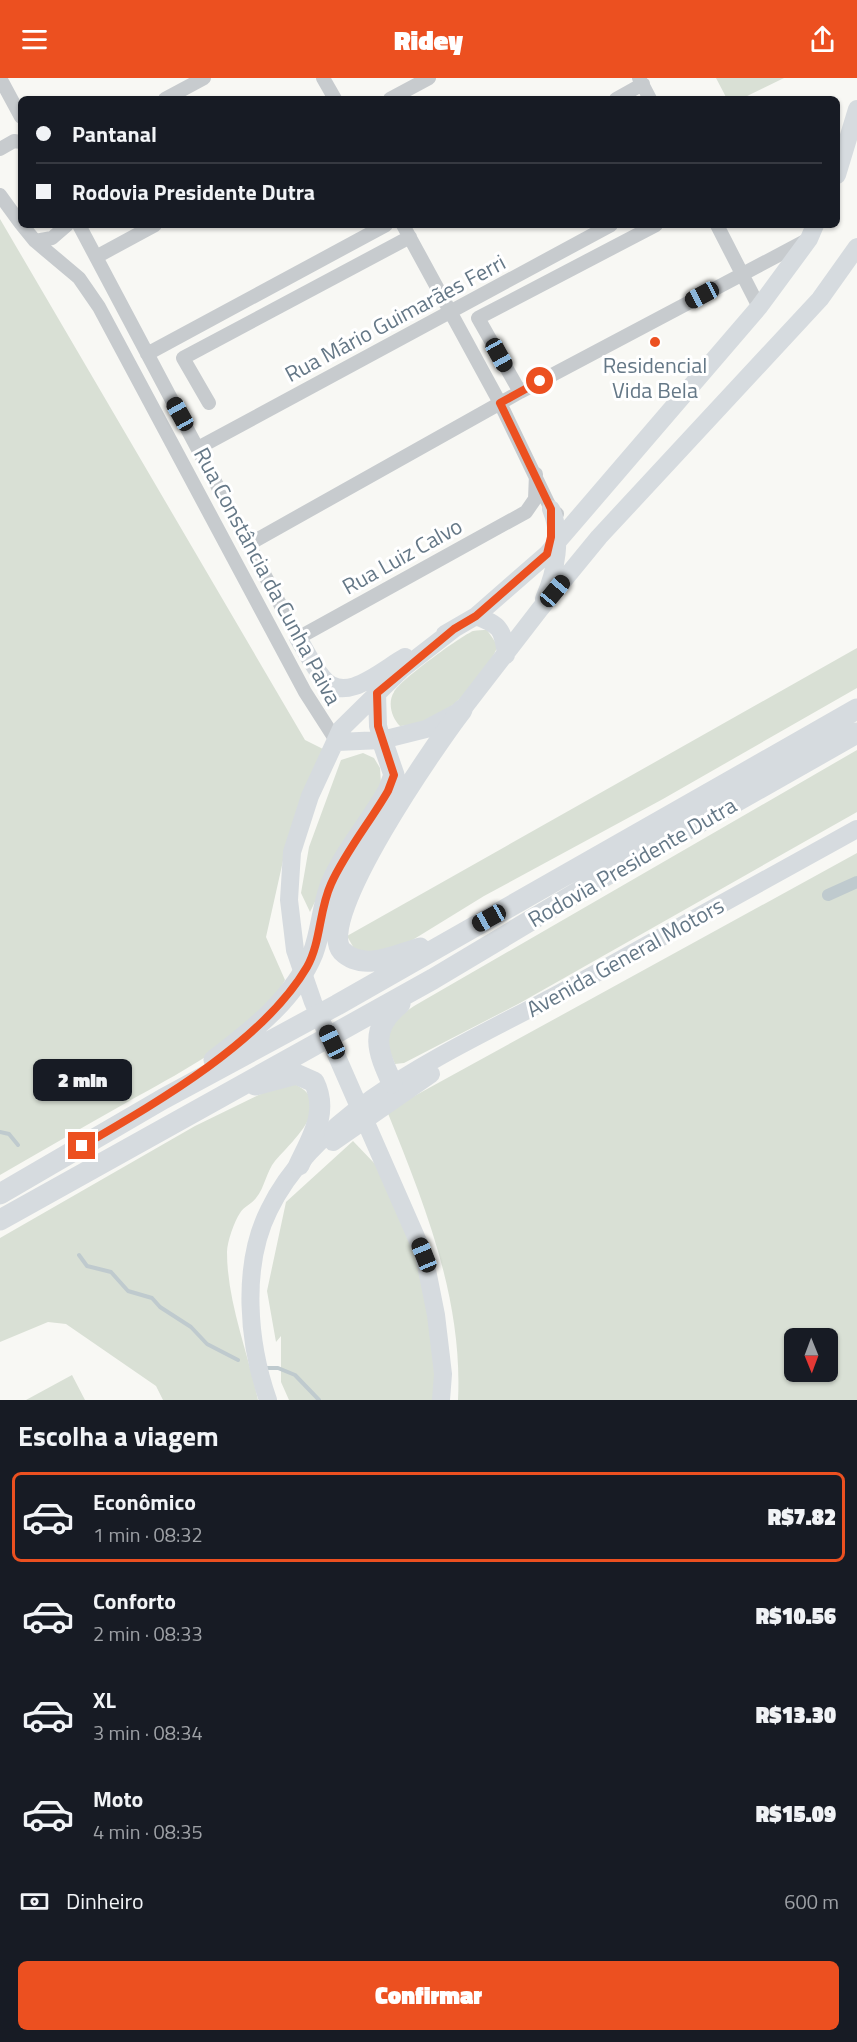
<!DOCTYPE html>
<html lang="pt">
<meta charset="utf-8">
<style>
body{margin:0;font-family:"Titillium Web",sans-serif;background:#242831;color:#f1f3f6;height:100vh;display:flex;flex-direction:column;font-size:22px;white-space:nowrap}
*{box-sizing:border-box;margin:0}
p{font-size:20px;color:#9ea1a6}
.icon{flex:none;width:33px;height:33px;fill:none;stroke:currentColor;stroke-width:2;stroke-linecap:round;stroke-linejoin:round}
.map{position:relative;height:1322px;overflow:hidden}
.details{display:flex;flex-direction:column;background:#171b24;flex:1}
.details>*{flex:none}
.hud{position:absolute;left:18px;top:18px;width:822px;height:132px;border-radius:9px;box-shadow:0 2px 4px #0004;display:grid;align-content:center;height:132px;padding:0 18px;background:#171b24}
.needle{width:39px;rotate:179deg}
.buttons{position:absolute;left:784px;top:1250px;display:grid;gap:12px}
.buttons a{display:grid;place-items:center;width:54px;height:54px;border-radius:9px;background:#171b24;box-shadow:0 2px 4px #0004;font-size:30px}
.end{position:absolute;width:27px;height:27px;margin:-14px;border:8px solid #ec5020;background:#fff;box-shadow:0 0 0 3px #fff}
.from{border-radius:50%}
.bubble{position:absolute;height:42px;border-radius:9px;background:#171b24;box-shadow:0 2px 4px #0004;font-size:20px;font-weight:800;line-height:42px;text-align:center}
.car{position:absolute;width:18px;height:36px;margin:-18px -9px;border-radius:8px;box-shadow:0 0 4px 2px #0007;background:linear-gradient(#222 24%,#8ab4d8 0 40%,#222 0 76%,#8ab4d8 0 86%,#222 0)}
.hud b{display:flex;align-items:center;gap:21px;height:57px;font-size:22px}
.hud b+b{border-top:2px solid #363941}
.hud i{width:15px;height:15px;background:#f1f3f6}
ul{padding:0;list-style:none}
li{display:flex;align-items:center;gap:18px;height:90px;margin:0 12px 9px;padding:0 6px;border:3px solid transparent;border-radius:9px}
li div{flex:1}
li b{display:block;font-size:22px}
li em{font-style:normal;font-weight:800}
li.selected{border-color:#ec5020}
li>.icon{width:54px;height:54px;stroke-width:1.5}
h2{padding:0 18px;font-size:27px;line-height:72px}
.pay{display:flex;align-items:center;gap:15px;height:66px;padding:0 18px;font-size:22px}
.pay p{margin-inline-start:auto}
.primary-button{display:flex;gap:12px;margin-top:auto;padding:12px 18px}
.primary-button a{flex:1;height:69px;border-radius:9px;background:#ec5020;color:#fff;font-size:24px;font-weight:800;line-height:69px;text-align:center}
header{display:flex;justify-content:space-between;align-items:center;height:78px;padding:0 18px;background:#ec5020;color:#fff;font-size:27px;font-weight:800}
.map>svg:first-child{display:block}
</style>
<header><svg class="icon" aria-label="menu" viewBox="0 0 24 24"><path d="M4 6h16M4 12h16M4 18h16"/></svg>Ridey<svg class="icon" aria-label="share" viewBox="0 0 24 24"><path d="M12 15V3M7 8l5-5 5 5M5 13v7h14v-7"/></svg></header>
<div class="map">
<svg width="857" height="1322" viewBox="0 0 857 1322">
<rect width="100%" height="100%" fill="#f8f8f4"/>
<!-- green -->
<path fill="#d9e0d5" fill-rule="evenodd" d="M716,0H784L741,21H727Z
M0,141L305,662L323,671L285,774L266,859L285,902C254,959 178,995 124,1026C82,1050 41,1073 0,1097Z
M487,552L498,568C481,605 444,647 400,648C392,640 387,625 394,614C400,602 461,558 473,553C477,552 483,552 487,552Z
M857,570V610L663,721L484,818L406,866L377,878L356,874L347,858Z
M857,672V734L520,925L404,985L395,986L382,955L388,946L414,928Z
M363,675L374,680L380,690L381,706L335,783L310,834L301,815L309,769L341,682Z
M857,775V1322H458C463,1220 424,1125 387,1033ZM795,1260H828V1293H795Z
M292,1005C338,1024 293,1062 275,1083C266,1094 265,1109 256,1120C252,1126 243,1129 240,1135C234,1144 227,1164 227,1174C227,1224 248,1274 258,1322H163L156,1308L66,1246L48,1244L0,1264V1160L195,1048L277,1008Z
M353,1063L376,1087L416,1179L428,1239L435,1298L433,1322H289L281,1304V1258L276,1264L267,1213L286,1124Z
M72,1297L85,1322H26Z"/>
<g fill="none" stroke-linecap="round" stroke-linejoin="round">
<!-- stream -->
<path stroke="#bfcace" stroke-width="4" d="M0,1054L9,1056L18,1067
M79,1177L87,1188L111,1194L128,1213L152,1220L160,1229L191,1249L207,1266L238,1282
M267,1290H278L295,1297L319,1322"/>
<!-- canal -->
<path stroke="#bfcace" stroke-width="12" d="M828,817L857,804"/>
<!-- minor -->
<path stroke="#c7cbce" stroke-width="14" d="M0,0L21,39
M323,0L335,21
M639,0L650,21
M165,21L204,0
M390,21L429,0
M616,21L643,6
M0,71L14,63L21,64
M0,117L21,146
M22,147L35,163L79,200L99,229L305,614L337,664
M79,147L298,560L526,434L535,421L536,396
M403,147L500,325L551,431L557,436
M717,147L759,229
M35,163L52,160L67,147
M96,179L155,147
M147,276L386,147
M520,314L478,240L656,147
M209,325L183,280L410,159
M198,370L611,147
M249,466L520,314L807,162"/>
<!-- major -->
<path stroke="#d6dbdf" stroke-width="18" d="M837,97L857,31
M544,521C556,493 563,459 551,431
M476,538C500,547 503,551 506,577
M445,556L476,538L547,476L759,229L809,161L815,147
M298,560C306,573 313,588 323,600C344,628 383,591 405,579
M377,615L378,648L382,662
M337,664L382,662L426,651L462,632L540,531L599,459L820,221L857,169
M333,1064L431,996
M268,1322C248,1265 241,1188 269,1132C322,1023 470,965 571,909C666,856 762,804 857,751
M441,1322L443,1296L436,1237L424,1177L313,924L295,872L289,822L292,774L310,718L341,651L401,592L454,551"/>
<!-- highway -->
<path stroke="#d6dbdf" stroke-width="21" d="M420,870C396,877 363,894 342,873C313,842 438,663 462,632
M214,982C251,954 295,920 313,875C321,854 322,830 330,808C344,774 370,745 388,713L394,697L382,662
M392,1005C378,974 368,951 400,926
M255,1007L296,996L314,1004C329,1034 312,1059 299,1087
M0,1116L163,1021L337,927L857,631
M0,1142L433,901L610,795L857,655"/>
</g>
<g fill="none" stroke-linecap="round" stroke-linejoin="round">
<!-- route -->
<path stroke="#ec5020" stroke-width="8" d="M82,1068C156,1025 263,964 307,889C321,864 319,832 331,806C346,773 370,744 388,713L394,697L378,648L377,615L454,551L476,538L547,476L551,459V431L500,325L540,303"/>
</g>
<!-- markers -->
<circle fill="#ec5020" stroke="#fff" stroke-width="2" cx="655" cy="264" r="6"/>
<g text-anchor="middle" stroke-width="6" stroke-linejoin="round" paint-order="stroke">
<!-- street labels -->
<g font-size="22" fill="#657887" stroke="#fff">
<text transform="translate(395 240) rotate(-28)" y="8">Rua Mário Guimarães Ferri</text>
<text transform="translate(402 478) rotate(-29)" y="8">Rua Luiz Calvo</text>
<text transform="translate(268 498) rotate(62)" y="8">Rua Constância da Cunha Paiva</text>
<text transform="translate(632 784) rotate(-30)" y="8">Rodovia Presidente Dutra</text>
<text transform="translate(625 879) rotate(-29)" y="8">Avenida General Motors</text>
</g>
<!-- poi labels -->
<g font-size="22" fill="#657887" stroke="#fff">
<text x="655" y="295">Residencial<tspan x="655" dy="25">Vida Bela</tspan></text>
</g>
</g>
</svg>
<div class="buttons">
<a><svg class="needle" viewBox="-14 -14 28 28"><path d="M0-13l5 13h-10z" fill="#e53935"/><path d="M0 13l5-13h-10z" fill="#9ea1a6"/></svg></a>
</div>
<i class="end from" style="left:540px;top:303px"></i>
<i class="end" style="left:82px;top:1068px"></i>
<div class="bubble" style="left:33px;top:981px;width:99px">2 min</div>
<i class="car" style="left:702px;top:217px;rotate:242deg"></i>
<i class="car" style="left:499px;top:277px;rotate:151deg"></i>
<i class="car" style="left:180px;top:336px;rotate:331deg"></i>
<i class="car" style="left:555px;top:513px;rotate:40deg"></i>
<i class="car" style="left:489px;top:840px;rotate:241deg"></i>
<i class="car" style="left:332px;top:964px;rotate:335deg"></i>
<i class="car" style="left:424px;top:1177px;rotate:338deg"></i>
<div class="hud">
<b><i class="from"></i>Pantanal</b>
<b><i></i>Rodovia Presidente Dutra</b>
</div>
</div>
<section class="details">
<h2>Escolha a viagem</h2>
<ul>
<li class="selected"><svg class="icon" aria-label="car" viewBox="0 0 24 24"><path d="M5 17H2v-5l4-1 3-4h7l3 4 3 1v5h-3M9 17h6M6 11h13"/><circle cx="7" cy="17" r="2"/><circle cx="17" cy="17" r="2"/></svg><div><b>Econômico</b><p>1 min · 08:32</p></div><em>R$7.82</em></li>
<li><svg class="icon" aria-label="car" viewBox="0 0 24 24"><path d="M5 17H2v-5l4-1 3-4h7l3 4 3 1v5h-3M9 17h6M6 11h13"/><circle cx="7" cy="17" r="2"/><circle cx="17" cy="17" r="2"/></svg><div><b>Conforto</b><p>2 min · 08:33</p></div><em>R$10.56</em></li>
<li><svg class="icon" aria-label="car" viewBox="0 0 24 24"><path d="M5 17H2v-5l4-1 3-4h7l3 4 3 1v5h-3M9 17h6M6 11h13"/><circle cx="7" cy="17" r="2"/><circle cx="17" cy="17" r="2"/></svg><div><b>XL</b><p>3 min · 08:34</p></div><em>R$13.30</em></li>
<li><svg class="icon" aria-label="car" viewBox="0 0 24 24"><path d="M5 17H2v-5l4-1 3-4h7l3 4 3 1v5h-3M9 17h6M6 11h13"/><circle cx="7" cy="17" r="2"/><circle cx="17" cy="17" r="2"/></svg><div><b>Moto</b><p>4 min · 08:35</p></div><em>R$15.09</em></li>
</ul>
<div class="pay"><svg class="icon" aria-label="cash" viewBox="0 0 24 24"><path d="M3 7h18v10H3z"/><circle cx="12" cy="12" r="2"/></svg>Dinheiro<p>600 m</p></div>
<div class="primary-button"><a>Confirmar</a></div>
</section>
